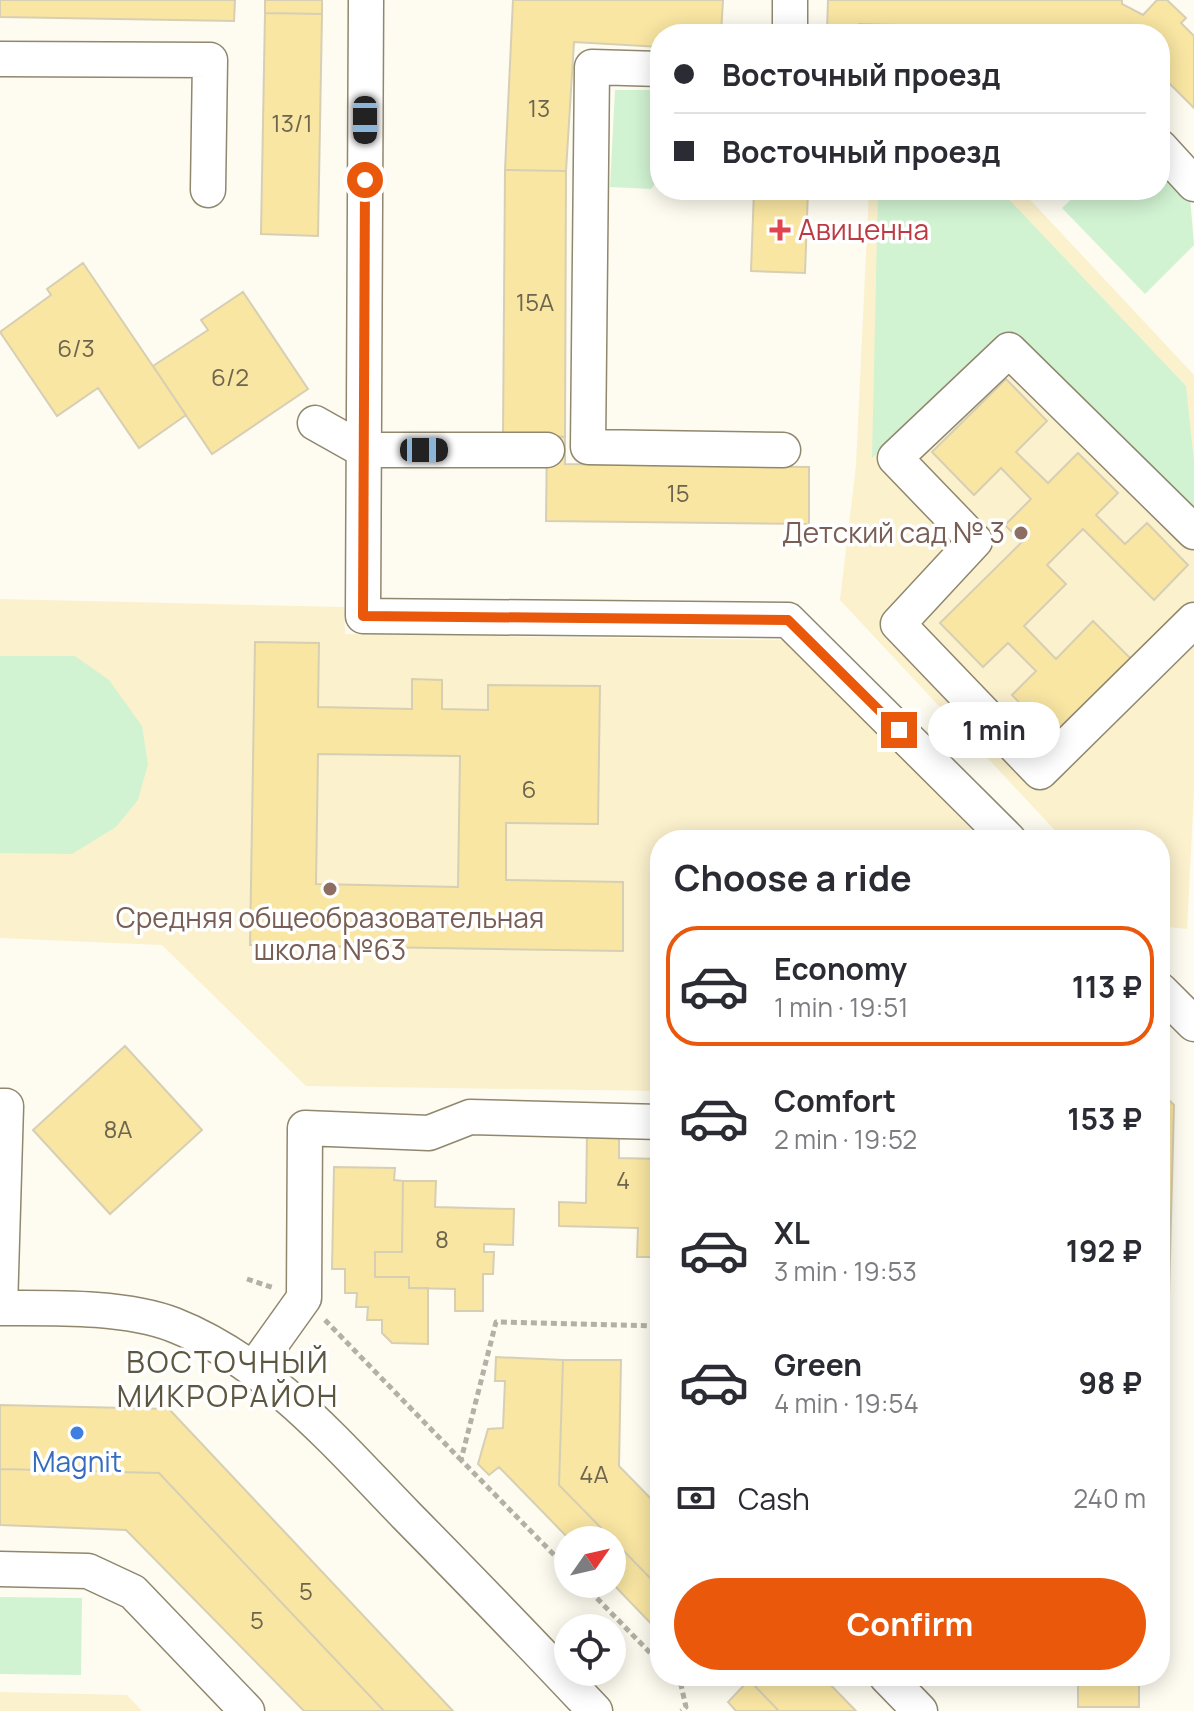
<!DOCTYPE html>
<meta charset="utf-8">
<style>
body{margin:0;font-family:Manrope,sans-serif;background:#f7f7f7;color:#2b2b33;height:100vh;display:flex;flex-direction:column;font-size:30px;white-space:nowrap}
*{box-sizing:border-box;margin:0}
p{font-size:26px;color:#7c7c81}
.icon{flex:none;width:44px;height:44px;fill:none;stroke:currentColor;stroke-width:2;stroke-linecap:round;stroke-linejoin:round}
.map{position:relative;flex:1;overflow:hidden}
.details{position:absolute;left:650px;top:830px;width:520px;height:856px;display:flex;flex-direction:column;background:#fff;border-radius:32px;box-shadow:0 4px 20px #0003}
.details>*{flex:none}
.hud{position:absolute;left:650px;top:24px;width:520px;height:176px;border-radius:32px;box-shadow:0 4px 20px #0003;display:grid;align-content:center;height:176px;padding:0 24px;background:#fff}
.needle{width:52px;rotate:56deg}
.tools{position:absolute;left:554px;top:1526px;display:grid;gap:16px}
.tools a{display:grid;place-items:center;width:72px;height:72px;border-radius:50%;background:#fff;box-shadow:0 4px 20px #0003;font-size:40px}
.end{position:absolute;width:36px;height:36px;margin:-18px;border:10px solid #ea580c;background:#fff;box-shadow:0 0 0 4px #fff}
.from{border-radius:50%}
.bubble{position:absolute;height:56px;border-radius:28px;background:#fff;box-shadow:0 4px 20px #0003;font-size:26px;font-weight:700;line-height:56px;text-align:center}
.car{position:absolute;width:24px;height:48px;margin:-24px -12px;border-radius:10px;box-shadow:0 0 6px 2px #0007;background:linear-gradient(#222 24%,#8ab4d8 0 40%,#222 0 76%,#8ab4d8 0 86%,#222 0)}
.hud b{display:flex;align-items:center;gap:28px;height:76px;font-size:30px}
.hud b+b{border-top:2px solid #e1e1e2}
.hud i{width:20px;height:20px;background:#2b2b33}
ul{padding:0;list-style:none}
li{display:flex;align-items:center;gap:24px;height:120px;margin:0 16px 12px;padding:0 8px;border:4px solid transparent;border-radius:32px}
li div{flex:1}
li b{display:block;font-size:30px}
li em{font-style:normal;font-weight:700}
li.current{border-color:#ea580c}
li>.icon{width:72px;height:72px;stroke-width:1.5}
h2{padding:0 24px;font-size:36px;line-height:96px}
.pay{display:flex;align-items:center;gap:20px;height:88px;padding:0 24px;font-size:30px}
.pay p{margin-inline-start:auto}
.button{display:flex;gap:16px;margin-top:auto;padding:16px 24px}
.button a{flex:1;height:92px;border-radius:48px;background:#ea580c;color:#fff;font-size:32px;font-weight:700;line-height:92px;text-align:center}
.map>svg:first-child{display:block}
</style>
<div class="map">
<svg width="1194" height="1711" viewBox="0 0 1194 1711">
<rect width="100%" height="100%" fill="#fefbf0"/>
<!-- built -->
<path fill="#fbf1cd" d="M869,190H1021L1194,375V791L1187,929L1160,926V840H1064L840,600L856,465Z
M0,599L344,607L345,634L786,640L982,840H660V1091L306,1086L162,945L0,938Z
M0,1692L127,1695L142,1711H0Z"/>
<!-- green -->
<path fill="#d1f3d2" d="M615,90H660V177L651,189L610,187Z
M1160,154L1189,184L1194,245L1145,294L1062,208L1081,190H1160Z
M878,190H1000L1186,386L1194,462V513L1010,338L872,458Z
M0,656H75L109,680L142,726L148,764L138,800L116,827L72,854L0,853Z
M0,1597L82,1598L81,1675L0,1674Z"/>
<!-- building -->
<path fill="#f9e6a3" stroke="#d7cfb4" stroke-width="2" fill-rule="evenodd" d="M0,0H235L234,21L0,17Z
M265,0H322V14L265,13Z
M513,0H723L721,34H660V47L574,42L566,171L505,170Z
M828,0H1122V4L1143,15L1157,0H1167L1186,18L1181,23L1194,36V108L1160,74V34H1092V29L1053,28L1052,34H993V26H955L956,33L899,32L900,25L859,24V32L827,31Z
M265,13L322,14L318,236L261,234Z
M505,170L566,171L565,437L503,436Z
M754,190H808L805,273L751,271Z
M83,263L186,415L139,448L98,388L57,416L0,332L51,295L47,289Z
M243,292L308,389L212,454L153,366L208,330L201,320Z
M1006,379L1047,421L1016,452L1048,483L1078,453L1118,493L1096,515L1125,544L1147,523L1188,565L1154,600L1083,529L1047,565L1066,584L1024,626L1056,659L1093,621L1133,661L1055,739L1012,695L1036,671L1008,643L983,667L940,623L1022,542L1005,525L1031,499L1001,468L974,495L932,452Z
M547,436L565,437V464L809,467V524L546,521Z
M255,642L319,643L318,707L412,709V679L442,680V709L488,710V685L600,686L598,824L506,823V880L623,882V951L250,945ZM318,754L460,756L458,887L316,884Z
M125,1046L202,1130L110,1214L33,1130Z
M1160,1091L1174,1105L1168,1332H1160Z
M587,1132H619V1158L660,1159V1257H637L638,1228L559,1226V1202L586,1203Z
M334,1167L395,1168L394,1180L403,1181L402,1252H375V1277H409V1288H428V1344L392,1343L382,1333V1320H367L368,1307H356L357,1293H345V1269H332Z
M403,1181H436L435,1207L514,1209L513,1245L484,1244V1252H494L493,1274H483V1311H455V1289L409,1288V1277H375V1252H402Z
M496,1357L563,1360L559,1485L660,1588V1633L612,1583V1540H570L499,1467L489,1475L478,1464L488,1429L503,1428L505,1381H495Z
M563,1360H621L619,1466L660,1508V1588L559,1485Z
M0,1405L169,1409L453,1711H384L159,1473L0,1469Z
M0,1469L159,1473L384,1711H304L126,1530L0,1525Z
M745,1676H822L856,1711H779Z
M1078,1676H1139V1707H1078Z
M749,1680L779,1711H736L728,1702Z"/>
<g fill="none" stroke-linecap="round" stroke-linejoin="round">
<!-- minor casing -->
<g stroke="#8f876e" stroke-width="37">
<path id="minor" d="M366,0L363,616L788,620L1009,840
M790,34V0
M0,59L210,60L208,190
M660,69L592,67L588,447L783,450
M1160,147L1194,184
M315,423L363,450H547
M1194,532L1009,350L895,458L975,541L898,624L1040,772L1194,620
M1160,990L1194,1024
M0,1106H6L0,1308C53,1308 125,1306 174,1325C268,1362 337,1444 406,1515C470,1580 533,1645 595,1711
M254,1368L304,1298L305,1128L429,1133L470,1117L660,1122
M0,1569L88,1571L133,1592L247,1711
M886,1676L920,1711"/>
</g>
<!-- path -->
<path stroke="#b3b0a5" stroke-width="5" stroke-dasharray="6 4" stroke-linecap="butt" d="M247,1279L274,1288
M325,1320L460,1459
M568,1569L461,1460L496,1322L660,1326
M583,1584L660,1663
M673,1676L681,1685L686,1707L681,1711"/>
<!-- minor -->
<use href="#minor" stroke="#fff" stroke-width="34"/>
</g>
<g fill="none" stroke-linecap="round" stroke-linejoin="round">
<!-- route -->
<path stroke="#ea580c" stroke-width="10" d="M365,180L363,616L788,620L899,730"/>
</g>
<!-- markers -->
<path fill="#e0444e" stroke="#fff" stroke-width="3" d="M776 218h8v8h8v8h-8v8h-8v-8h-8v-8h8z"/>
<g fill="#8d6e63" stroke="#fff" stroke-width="3">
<circle cx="1021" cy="533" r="8"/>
<circle cx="330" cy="889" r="8"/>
</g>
<circle fill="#3f7fe0" stroke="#fff" stroke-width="3" cx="77" cy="1433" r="8"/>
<g text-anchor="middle" stroke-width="7" stroke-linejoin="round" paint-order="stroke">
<!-- number labels -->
<g font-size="24" fill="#6d654d">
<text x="539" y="117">13</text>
<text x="292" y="132">13/1</text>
<text x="535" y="311">15А</text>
<text x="76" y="357">6/3</text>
<text x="230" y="386">6/2</text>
<text x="678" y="502">15</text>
<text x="529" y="798">6</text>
<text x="118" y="1138">8А</text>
<text x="623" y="1189">4</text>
<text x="442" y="1248">8</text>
<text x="594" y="1483">4А</text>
<text x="306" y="1600">5</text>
<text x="257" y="1629">5</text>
</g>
<!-- health labels -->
<g font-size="28" fill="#be3a42" stroke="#fff" text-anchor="start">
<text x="798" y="240">Авиценна</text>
</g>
<!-- education labels -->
<g font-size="28" fill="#785e54" stroke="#fff" text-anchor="end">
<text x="1005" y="543">Детский сад № 3</text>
<text x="330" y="928" text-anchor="middle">Средняя общеобразовательная<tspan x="330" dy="32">школа №63</tspan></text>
</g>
<!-- shop labels -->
<g font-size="28" fill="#366cbe" stroke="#fff">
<text x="77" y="1472">Magnit</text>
</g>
<!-- neighbourhood labels -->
<g font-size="30" letter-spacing="2" fill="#5e573f" stroke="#fff">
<text x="228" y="1373">ВОСТОЧНЫЙ<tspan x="228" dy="34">МИКРОРАЙОН</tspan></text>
</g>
</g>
</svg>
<div class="tools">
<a><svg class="needle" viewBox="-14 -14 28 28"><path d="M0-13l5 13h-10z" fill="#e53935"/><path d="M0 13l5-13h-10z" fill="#7c7c81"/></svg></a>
<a><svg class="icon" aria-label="locate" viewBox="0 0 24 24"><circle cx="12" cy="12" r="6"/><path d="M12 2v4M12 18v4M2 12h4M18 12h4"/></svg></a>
</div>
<i class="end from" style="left:365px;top:180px"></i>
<i class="end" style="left:899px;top:730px"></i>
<div class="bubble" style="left:928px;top:702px;width:132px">1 min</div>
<i class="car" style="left:365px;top:120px;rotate:180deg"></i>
<i class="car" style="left:424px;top:450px;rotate:90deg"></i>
<div class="hud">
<b><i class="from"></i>Восточный проезд</b>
<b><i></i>Восточный проезд</b>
</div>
<section class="details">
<h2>Choose a ride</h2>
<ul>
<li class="current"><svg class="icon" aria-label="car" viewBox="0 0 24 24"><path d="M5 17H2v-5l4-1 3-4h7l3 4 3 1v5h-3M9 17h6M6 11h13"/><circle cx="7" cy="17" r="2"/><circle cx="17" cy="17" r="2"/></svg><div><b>Economy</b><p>1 min · 19:51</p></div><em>113 ₽</em></li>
<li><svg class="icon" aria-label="car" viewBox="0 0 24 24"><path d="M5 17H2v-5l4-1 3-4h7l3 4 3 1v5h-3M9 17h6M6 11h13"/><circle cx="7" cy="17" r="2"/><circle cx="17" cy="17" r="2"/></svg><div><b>Comfort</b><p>2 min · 19:52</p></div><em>153 ₽</em></li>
<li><svg class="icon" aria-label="car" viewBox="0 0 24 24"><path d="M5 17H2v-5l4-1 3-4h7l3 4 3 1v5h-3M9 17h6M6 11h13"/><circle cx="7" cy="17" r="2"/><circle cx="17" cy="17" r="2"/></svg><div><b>XL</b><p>3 min · 19:53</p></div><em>192 ₽</em></li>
<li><svg class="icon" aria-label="car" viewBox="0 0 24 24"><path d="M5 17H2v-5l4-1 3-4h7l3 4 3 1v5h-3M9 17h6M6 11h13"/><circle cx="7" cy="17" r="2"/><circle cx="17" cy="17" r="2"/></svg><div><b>Green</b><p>4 min · 19:54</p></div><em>98 ₽</em></li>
</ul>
<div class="pay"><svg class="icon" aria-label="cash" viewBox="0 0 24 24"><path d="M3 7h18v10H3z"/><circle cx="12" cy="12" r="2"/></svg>Cash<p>240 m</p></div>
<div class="button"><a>Confirm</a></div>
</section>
</div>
